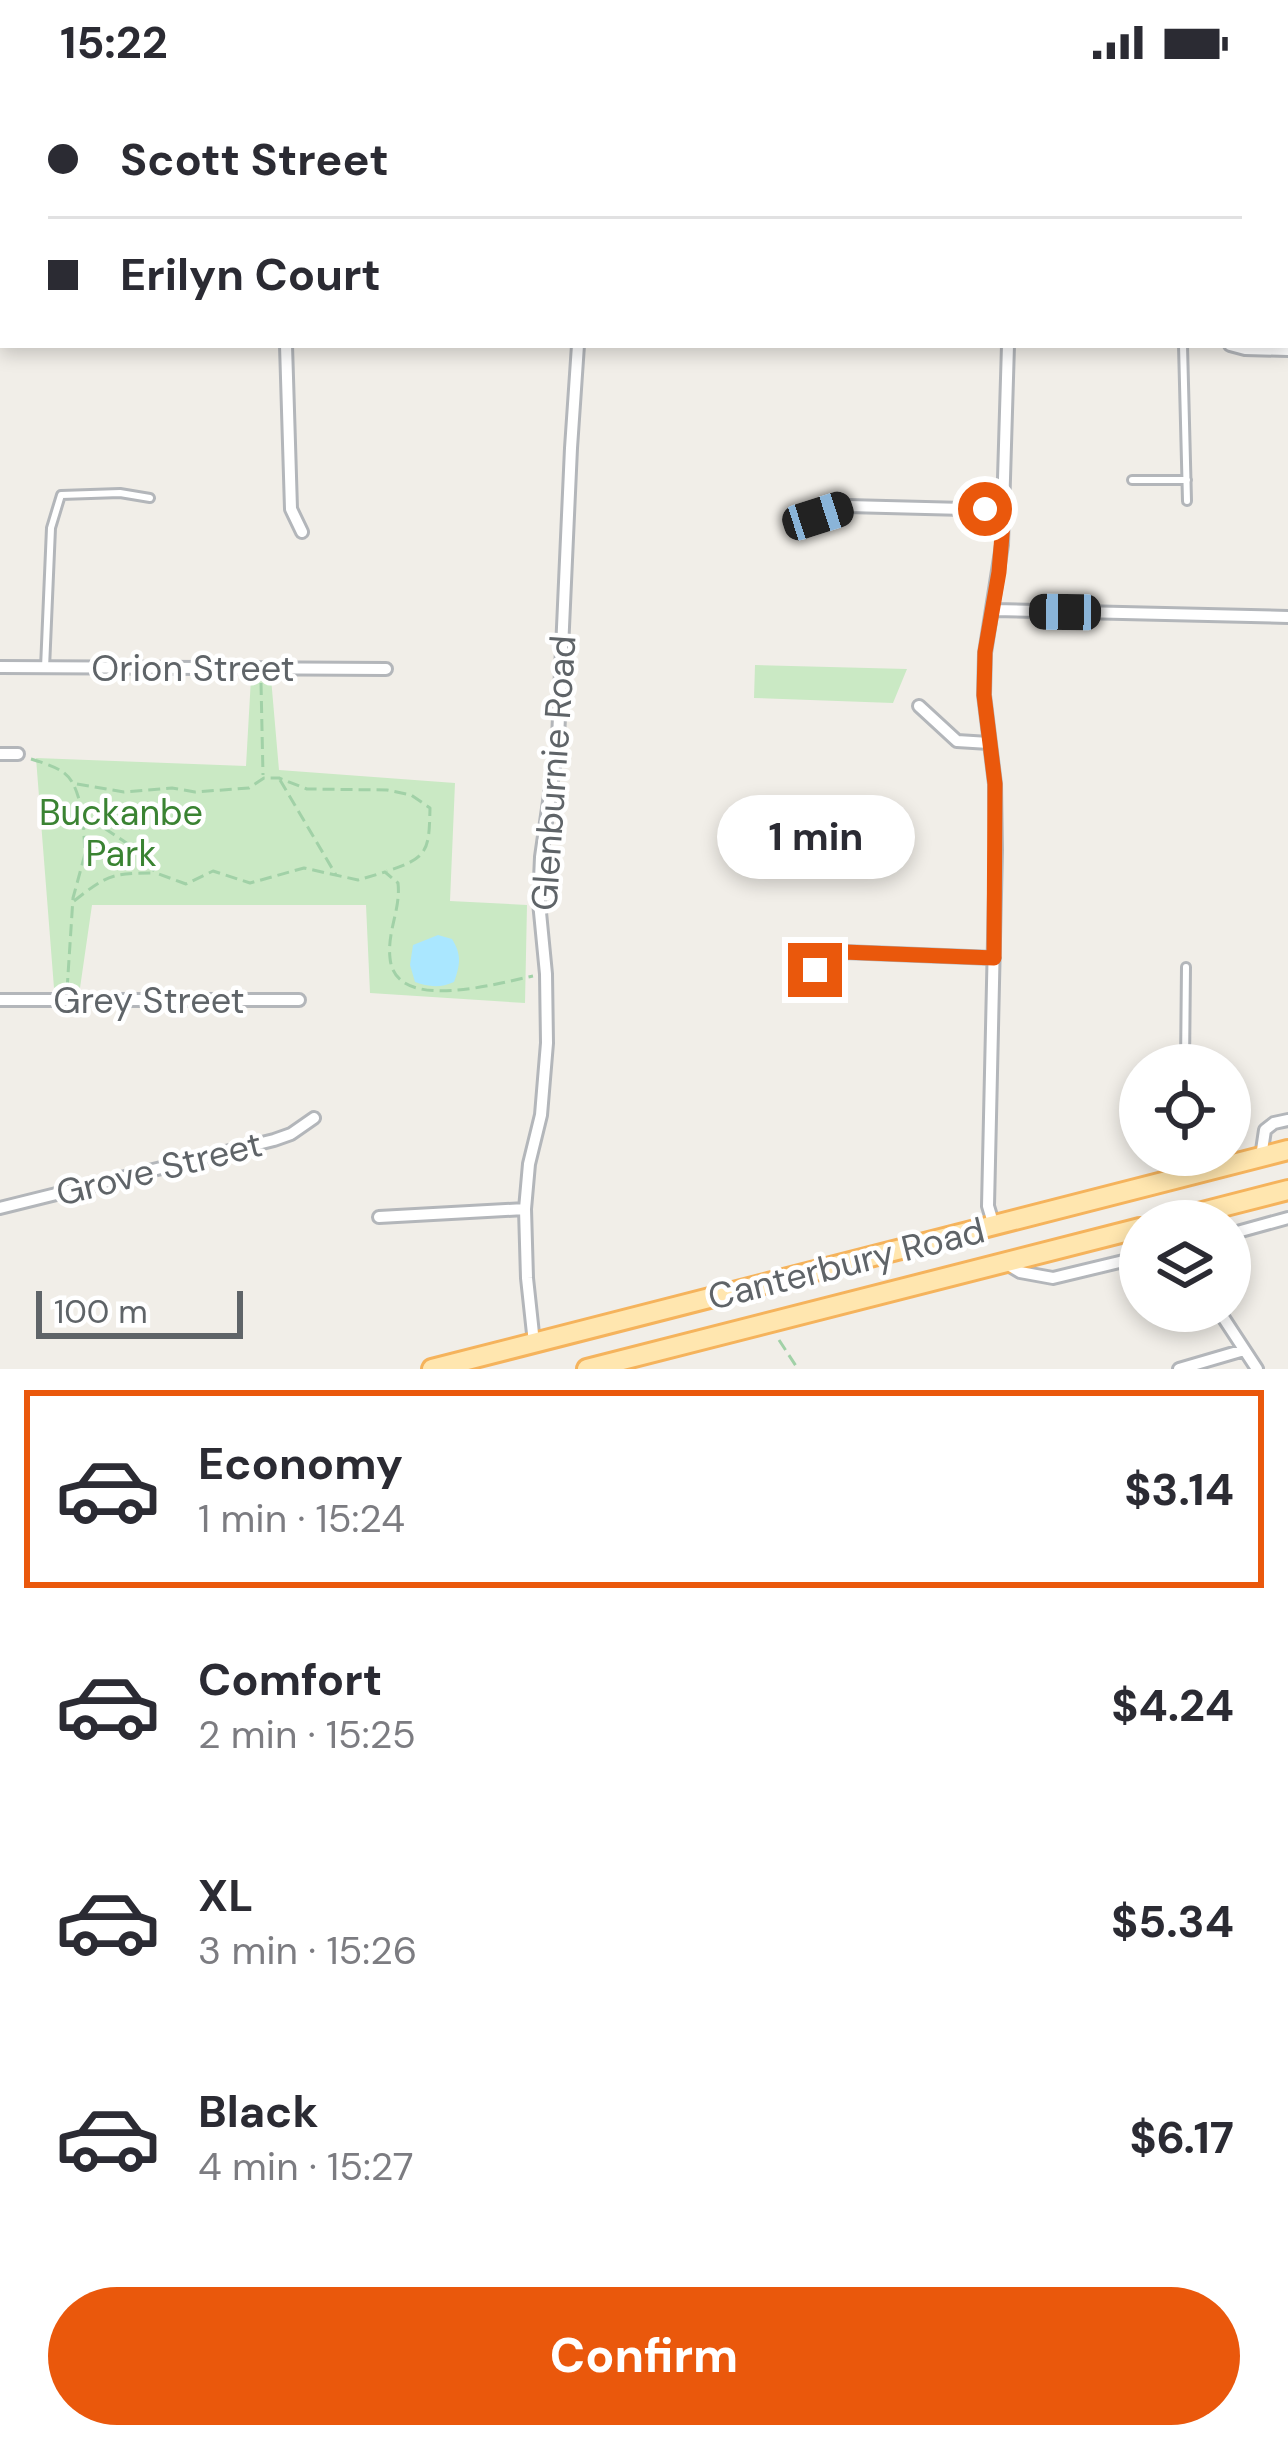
<!DOCTYPE html>
<meta charset="utf-8">
<style>
body{margin:0;font-family:"DM Sans",sans-serif;background:#f7f7f7;color:#2b2b33;height:100vh;display:flex;flex-direction:column;font-size:45px;white-space:nowrap}
*{box-sizing:border-box;margin:0}
p{font-size:39px;color:#7c7c81}
.icon{flex:none;width:66px;height:66px;fill:none;stroke:currentColor;stroke-width:2;stroke-linecap:round;stroke-linejoin:round}
.map{position:relative;height:1285px;overflow:hidden}
.sheet{display:flex;flex-direction:column;background:#fff;flex:1}
.sheet>*{flex:none}
.banner{position:absolute;left:0px;top:0px;width:1290px;height:264px;box-shadow:0 6px 18px #0003;display:grid;align-content:center;height:264px;padding:0 48px;background:#fff}
.buttons{position:absolute;left:1119px;top:960px;display:grid;gap:24px}
.buttons a{display:grid;place-items:center;width:132px;height:132px;border-radius:50%;background:#fff;box-shadow:0 6px 18px #0003;font-size:60px}
.scale{position:absolute;left:36px;bottom:30px;width:207px;box-sizing:border-box;padding-left:12px;border:6px solid #5f6468;border-top:0;font-size:33px;line-height:42px;white-space:nowrap;color:#5f6468;-webkit-text-stroke:9px #fff;paint-order:stroke}
.end{position:absolute;width:54px;height:54px;margin:-27px;border:15px solid #ea580c;background:#fff;box-shadow:0 0 0 6px #fff}
.from{border-radius:50%}
.bubble{position:absolute;height:84px;border-radius:42px;background:#fff;box-shadow:0 6px 18px #0003;font-size:39px;font-weight:700;line-height:84px;text-align:center}
.car{position:absolute;width:36px;height:72px;margin:-36px -18px;border-radius:15px;box-shadow:0 0 9px 3px #0007;background:linear-gradient(#222 24%,#8ab4d8 0 40%,#222 0 76%,#8ab4d8 0 86%,#222 0)}
.banner b{display:flex;align-items:center;gap:42px;height:114px;font-size:45px}
.banner b+b{border-top:3px solid #e1e1e2}
.banner i{width:30px;height:30px;background:#2b2b33}
ul{padding:21px 0 0;list-style:none}
li{display:flex;align-items:center;gap:36px;height:198px;margin:0 24px 18px;padding:0 24px;border:6px solid transparent;border-radius:0px}
li div{flex:1}
li b{display:block;font-size:45px}
li em{font-style:normal;font-weight:700}
li.active{border-color:#ea580c}
li>.icon{width:108px;height:108px;stroke-width:1.5}
.cta{display:flex;gap:24px;margin-top:auto;padding:24px 48px}
.cta a{flex:1;height:138px;border-radius:72px;background:#ea580c;color:#fff;font-size:48px;font-weight:700;line-height:138px;text-align:center}
.status{display:flex;justify-content:space-between;align-items:center;height:84px;padding:0 60px;background:#fff;direction:ltr}
.status svg{height:33px;fill:currentColor}
.map>svg:first-child{display:block}
</style>
<div class="status"><b>15:22</b><svg viewBox="0 0 49 12"><path d="M0 12V9h3v3zM5 12V6h3v6zM10 12V3h3v9zM15 12V0h3v12zM26 1h20v11H26zM47 4h2v5h-2z"/></svg></div>
<div class="map">
<svg width="1288" height="1285" viewBox="0 0 1288 1285">
<rect width="100%" height="100%" fill="#f1eee8"/>
<!-- green -->
<path fill="#cae9c4" d="M755,581L907,585L893,619L754,614Z
M251,594H271L279,686L455,699L450,817L527,821L525,919L370,909L366,821H92L80,904H54L36,674L246,682Z"/>
<!-- water -->
<path fill="#aae7ff" d="M438,851L452,855C462,871 460,881 454,898C441,904 428,903 415,898L410,881L413,861Z"/>
<g fill="none" stroke-linecap="round" stroke-linejoin="round">
<!-- service casing -->
<g stroke="#b3b6ba" stroke-width="12">
<path id="service" d="M1183,261L1187,417
M1132,396H1187
M45,584L51,444L61,411L120,409L150,414
M1185,981L1186,883
M1182,1071L1186,1091"/>
</g>
<!-- minor casing -->
<g stroke="#b3b6ba" stroke-width="16">
<path id="minor" d="M1014,0V3
M277,3V0
M584,3V0
M0,21H3
M1287,38H1288
M0,242H3
M286,261L291,425L302,448
M1230,261L1245,265L1288,266
M818,432L847,422L1004,426
M994,526L1288,533
M0,583L386,585
M919,622L957,657L989,659
M0,670H18
M815,886L844,868L994,874
M0,916H299
M1261,1073L1265,1046L1274,1039L1288,1036
M0,1124L274,1056L291,1050L314,1034
M379,1133L525,1125
M994,1142L988,1122L996,766L995,700L984,611L985,569L1002,461L1008,261
M1230,1150L1288,1134
M1005,1179L1020,1188L1053,1194L1140,1173
M1219,1227L1257,1285
M534,1259L527,1194L525,1125L529,1080L541,1031L547,959L546,890L539,818L541,773L558,655L571,364L578,261
M1179,1285L1244,1266"/>
</g>
<!-- primary casing -->
<g stroke="#f5b35c" stroke-width="24">
<path id="primary" d="M1167,1137L1288,1106
M432,1285L1288,1066
M587,1285L1140,1144"/>
</g>
<!-- path -->
<path stroke="#a1d1a7" stroke-width="3" stroke-dasharray="12 6" stroke-linecap="butt" d="M261,599L263,691
M31,675C70,687 73,691 83,730L134,764L156,789L186,800L213,787L250,799L304,784L358,796L385,788L398,799C401,825 387,847 390,874C395,930 498,899 533,892
M280,696L336,791
M77,700L124,708L172,704L195,708L249,704L264,694H279L307,705L387,706L411,711L430,724C429,766 429,774 387,787
M74,817C106,792 111,789 152,789
M67,906L73,814L85,770L83,732
M779,1256L798,1285"/>
<!-- service -->
<use href="#service" stroke="#fff" stroke-width="6"/>
<!-- minor -->
<use href="#minor" stroke="#fff" stroke-width="10"/>
<!-- primary -->
<use href="#primary" stroke="#ffe6af" stroke-width="18"/>
</g>
<g fill="none" stroke-linecap="round" stroke-linejoin="round">
<!-- route -->
<path stroke="#ea580c" stroke-width="15" d="M815,886L844,868L994,874L995,700L984,611L985,568L999,488L1004,426L985,425"/>
</g>
<g text-anchor="middle" stroke-width="9" stroke-linejoin="round" paint-order="stroke">
<!-- street labels -->
<g font-size="36" fill="#5f6468" stroke="#fff">
<text x="193" y="597">Orion Street</text>
<text transform="translate(553 689) rotate(-86)" y="13">Glenburnie Road</text>
<text x="149" y="929">Grey Street</text>
<text transform="translate(159 1084) rotate(-14)" y="13">Grove Street</text>
<text transform="translate(846 1179) rotate(-14)" y="13">Canterbury Road</text>
</g>
<!-- park labels -->
<g font-size="36" fill="#3a8332" stroke="#fff">
<text x="121" y="741">Buckanbe<tspan x="121" dy="41">Park</tspan></text>
</g>
</g>
</svg>
<div class="buttons">
<a><svg class="icon" aria-label="locate" viewBox="0 0 24 24"><circle cx="12" cy="12" r="6"/><path d="M12 2v4M12 18v4M2 12h4M18 12h4"/></svg></a>
<a><svg class="icon" aria-label="layers" viewBox="0 0 24 24"><path d="M12 4l9 5-9 5-9-5zM3 14l9 5 9-5"/></svg></a>
</div>
<div class="scale">100 m</div>
<i class="end from" style="left:985px;top:425px"></i>
<i class="end" style="left:815px;top:886px"></i>
<div class="bubble" style="left:717px;top:711px;width:198px">1 min</div>
<i class="car" style="left:818px;top:432px;rotate:72deg"></i>
<i class="car" style="left:1065px;top:528px;rotate:271deg"></i>
<div class="banner">
<b><i class="from"></i>Scott Street</b>
<b><i></i>Erilyn Court</b>
</div>
</div>
<section class="sheet">
<ul>
<li class="active"><svg class="icon" aria-label="car" viewBox="0 0 24 24"><path d="M5 17H2v-5l4-1 3-4h7l3 4 3 1v5h-3M9 17h6M6 11h13"/><circle cx="7" cy="17" r="2"/><circle cx="17" cy="17" r="2"/></svg><div><b>Economy</b><p>1 min · 15:24</p></div><em>$3.14</em></li>
<li><svg class="icon" aria-label="car" viewBox="0 0 24 24"><path d="M5 17H2v-5l4-1 3-4h7l3 4 3 1v5h-3M9 17h6M6 11h13"/><circle cx="7" cy="17" r="2"/><circle cx="17" cy="17" r="2"/></svg><div><b>Comfort</b><p>2 min · 15:25</p></div><em>$4.24</em></li>
<li><svg class="icon" aria-label="car" viewBox="0 0 24 24"><path d="M5 17H2v-5l4-1 3-4h7l3 4 3 1v5h-3M9 17h6M6 11h13"/><circle cx="7" cy="17" r="2"/><circle cx="17" cy="17" r="2"/></svg><div><b>XL</b><p>3 min · 15:26</p></div><em>$5.34</em></li>
<li><svg class="icon" aria-label="car" viewBox="0 0 24 24"><path d="M5 17H2v-5l4-1 3-4h7l3 4 3 1v5h-3M9 17h6M6 11h13"/><circle cx="7" cy="17" r="2"/><circle cx="17" cy="17" r="2"/></svg><div><b>Black</b><p>4 min · 15:27</p></div><em>$6.17</em></li>
</ul>
<div class="cta"><a>Confirm</a></div>
</section>
